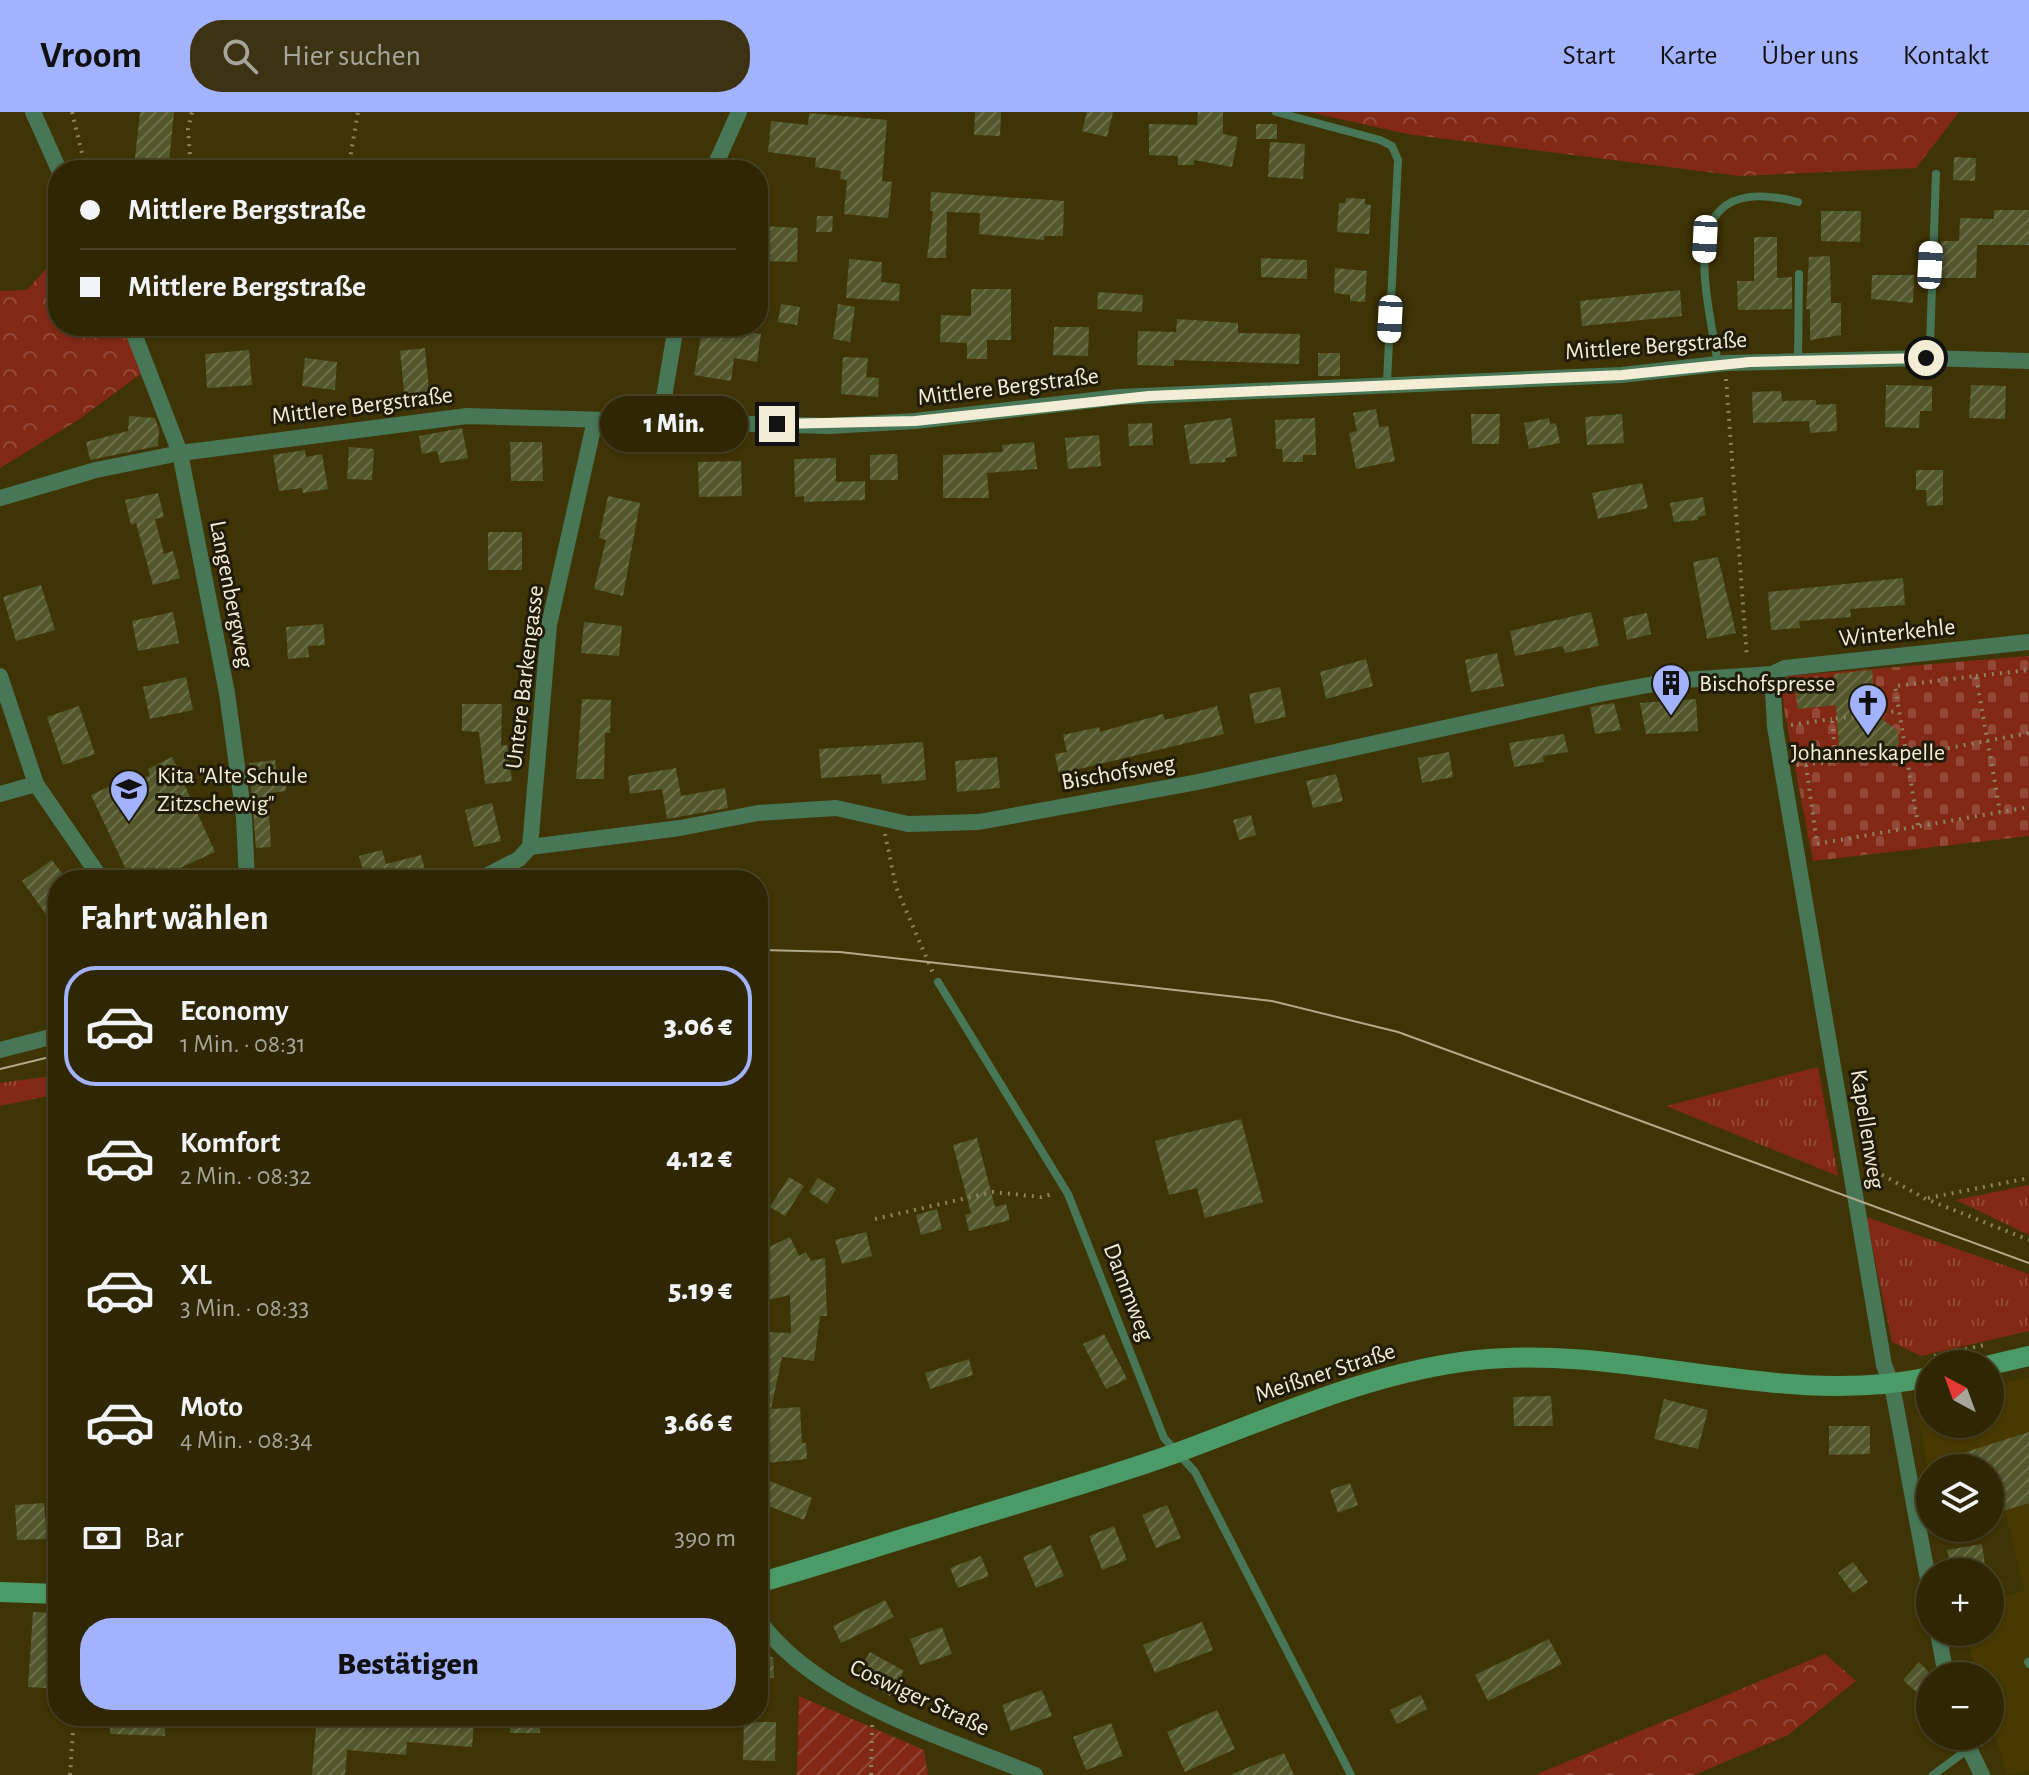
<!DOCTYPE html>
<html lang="de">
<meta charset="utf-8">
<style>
body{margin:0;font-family:"Alegreya Sans",sans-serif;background:#3b3313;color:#f1f3f6;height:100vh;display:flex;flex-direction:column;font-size:30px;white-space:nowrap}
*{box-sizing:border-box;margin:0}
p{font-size:26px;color:#a7a59a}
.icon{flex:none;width:44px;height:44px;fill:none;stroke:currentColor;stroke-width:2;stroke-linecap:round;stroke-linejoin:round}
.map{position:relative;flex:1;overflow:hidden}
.drawer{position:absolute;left:48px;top:758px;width:720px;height:856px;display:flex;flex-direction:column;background:#2f2704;border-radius:32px;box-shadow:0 2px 6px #0004,0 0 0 2px #4a4426}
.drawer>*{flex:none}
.banner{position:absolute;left:48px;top:48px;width:720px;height:176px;border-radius:32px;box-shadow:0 2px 6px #0004,0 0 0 2px #4a4426;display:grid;align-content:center;height:176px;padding:0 32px;background:#2f2704}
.needle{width:52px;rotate:319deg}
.fabs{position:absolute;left:1916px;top:1238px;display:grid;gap:16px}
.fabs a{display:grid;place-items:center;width:88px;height:88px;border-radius:50%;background:#2f2704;box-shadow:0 2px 6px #0004,0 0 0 2px #4a4426;font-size:40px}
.end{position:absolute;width:36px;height:36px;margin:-18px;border:10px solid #f3edd5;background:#111;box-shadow:0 0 0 4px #111}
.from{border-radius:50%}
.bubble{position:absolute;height:56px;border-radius:28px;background:#2f2704;box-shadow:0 2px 6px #0004,0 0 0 2px #4a4426;font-size:26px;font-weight:800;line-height:56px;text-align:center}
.car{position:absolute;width:24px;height:48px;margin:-24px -12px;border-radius:10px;box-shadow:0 0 6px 2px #0007;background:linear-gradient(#fff 24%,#345 0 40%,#fff 0 76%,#345 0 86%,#fff 0)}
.banner b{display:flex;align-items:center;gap:28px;height:76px;font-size:30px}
.banner b+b{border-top:2px solid #4a4426}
.banner i{width:20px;height:20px;background:#f1f3f6}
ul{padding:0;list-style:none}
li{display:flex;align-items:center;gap:24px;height:120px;margin:0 16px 12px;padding:0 16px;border:4px solid transparent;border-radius:32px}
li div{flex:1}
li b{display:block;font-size:30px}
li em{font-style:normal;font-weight:800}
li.active{border-color:#a2b2fd}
li>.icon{width:72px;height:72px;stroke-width:1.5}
h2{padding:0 32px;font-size:36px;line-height:96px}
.pay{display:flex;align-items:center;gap:20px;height:88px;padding:0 32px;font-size:30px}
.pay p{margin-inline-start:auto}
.button{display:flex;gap:16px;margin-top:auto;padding:16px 32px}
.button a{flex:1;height:92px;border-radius:32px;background:#a2b2fd;color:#111;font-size:32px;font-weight:800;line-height:92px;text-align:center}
header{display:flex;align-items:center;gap:48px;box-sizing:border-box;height:112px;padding:0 40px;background:#a2b2fd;color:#111}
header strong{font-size:38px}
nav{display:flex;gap:44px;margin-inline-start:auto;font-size:28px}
.search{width:560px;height:72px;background:#3b3313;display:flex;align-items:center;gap:20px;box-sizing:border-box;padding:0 28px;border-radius:32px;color:#a7a59a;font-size:30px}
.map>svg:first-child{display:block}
</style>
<header>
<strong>Vroom</strong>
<div class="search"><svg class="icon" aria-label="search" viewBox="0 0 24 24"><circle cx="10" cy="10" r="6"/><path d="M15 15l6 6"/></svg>Hier suchen</div>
<nav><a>Start</a><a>Karte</a><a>Über uns</a><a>Kontakt</a></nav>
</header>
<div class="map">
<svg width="2029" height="1663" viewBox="0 0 2029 1663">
<defs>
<pattern id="grass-tufts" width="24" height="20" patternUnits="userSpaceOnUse" patternTransform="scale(2)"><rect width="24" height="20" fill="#822916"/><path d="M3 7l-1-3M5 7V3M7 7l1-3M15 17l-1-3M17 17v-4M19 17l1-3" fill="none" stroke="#944837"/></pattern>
<pattern id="forest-crowns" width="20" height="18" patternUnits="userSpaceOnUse" patternTransform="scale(2)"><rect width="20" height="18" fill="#822916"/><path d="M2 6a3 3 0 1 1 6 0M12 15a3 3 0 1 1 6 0" fill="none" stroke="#944837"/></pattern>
<pattern id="cemetery-stones" width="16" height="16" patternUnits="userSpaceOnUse" patternTransform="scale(2)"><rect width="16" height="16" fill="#822916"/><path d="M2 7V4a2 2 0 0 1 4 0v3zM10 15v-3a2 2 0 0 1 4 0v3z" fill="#944837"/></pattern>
<pattern id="garden-furrows" width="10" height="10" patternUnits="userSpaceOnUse" patternTransform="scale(2)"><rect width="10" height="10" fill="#822916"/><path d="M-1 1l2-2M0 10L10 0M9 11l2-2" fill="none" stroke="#944837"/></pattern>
<pattern id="building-hatch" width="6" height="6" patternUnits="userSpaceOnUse" patternTransform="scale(2)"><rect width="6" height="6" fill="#52572c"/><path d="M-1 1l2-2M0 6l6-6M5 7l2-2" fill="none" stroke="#6b6f4a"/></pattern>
</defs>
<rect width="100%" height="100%" fill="#3f3405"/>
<!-- built -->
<path fill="#473900" d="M2029,1265V1659L2007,1663L1990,1605V1564H1978L1965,1520H1990V1490L2024,1478L2007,1406L1990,1410V1356H1930V1366L1916,1291L1930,1288V1312H1990V1274Z"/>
<!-- grass -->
<path fill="url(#grass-tufts)" d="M1818,955L1838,1064L1666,994Z
M58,963V982L0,994V971Z
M2029,1073V1123L1956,1088Z
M1866,1105L2029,1162V1219L1921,1244L1892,1230Z"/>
<!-- forest -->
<path fill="url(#forest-crowns)" d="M1309,0H1959L1916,56L1740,64L1407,22Z
M58,122V214H123L142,261L78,308L0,356V179L27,178L52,150L50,123Z
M1825,1542L1856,1569L1788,1623L1694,1663H1535Z"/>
<!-- cemetery -->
<path fill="url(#cemetery-stones)" d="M2029,544V724L1813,749L1785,602L1781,575L1787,564Z"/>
<!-- garden -->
<path fill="url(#garden-furrows)" d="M799,1584L924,1638L928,1663H797Z"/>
<!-- building -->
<path fill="url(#building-hatch)" d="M140,0H174L169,50L135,46Z
M975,0H1001L1000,24L974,23Z
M1087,0H1113L1107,25L1082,19Z
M1198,0H1223V22L1238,25L1232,55L1194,48V53H1178V44L1149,43V12L1197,13Z
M809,1L887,8L882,69L892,70L888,106L844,102L847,68L840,67L841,59L815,55L816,46L768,40L771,9L808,13Z
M1256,12H1277V27H1256Z
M1270,30L1305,32L1303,67L1268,65Z
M1954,45L1976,46L1975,69L1953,68Z
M931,80L1064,89L1063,124H1045L1044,128L979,122L980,101L947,100L946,146H927L933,99H930Z
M1346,86L1365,87V92L1371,93L1369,122L1337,120L1339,91H1345Z
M1994,98H2029V133H1977L1976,166H1940L1941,129H1959L1960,106L1994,107Z
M1821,99H1861L1860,130L1821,129Z
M817,104H833L832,120H816Z
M763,114L798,116L797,150L761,149Z
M1754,125H1777V166L1792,165V197L1738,198L1737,169H1754Z
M1830,144L1831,191H1841V223L1810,228V197H1806L1809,145Z
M1261,146L1307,148V167L1261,165Z
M849,147L882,150L881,170L900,172L899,189L846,186Z
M1335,156L1367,159L1365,190L1350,189V183L1334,181Z
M1872,163H1914L1913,191L1871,187Z
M971,177H1011V228H987V247H967V231L940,230L941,203L971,204Z
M1680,178L1682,204L1582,214L1580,189Z
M1098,180L1143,183L1142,200L1097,197Z
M781,192L800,195L797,213L778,210Z
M838,192L855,195L850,230L833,227Z
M1177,207L1238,211V221L1300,222L1299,252L1174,248V254L1137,253L1138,219L1176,220Z
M703,214L761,222L757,250L734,246L731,269L694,263Z
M1054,215H1089L1088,244L1053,243Z
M425,236L430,288L405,290L400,239Z
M249,238L252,273L207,276L205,242Z
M1318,241H1340V264H1318Z
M843,245L868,246L866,265L879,266L878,285L841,282Z
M305,246L337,250L335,278L302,274Z
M1886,273L1932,274V299H1920L1919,316L1885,315Z
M1971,273L2006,274L2005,307L1969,306Z
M1781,279L1782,289L1816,288V293L1836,292L1837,319L1810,321L1809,309L1753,311L1752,280Z
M1376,297L1379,315L1388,314L1395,349L1356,357L1349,321L1357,319L1353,301Z
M1471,302H1500L1499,332H1472Z
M1622,302L1624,331L1587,333L1585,305Z
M129,304L155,306L159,318L158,334L90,348L86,330L128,319Z
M1231,306L1237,344L1225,346L1226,350L1190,352L1184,313Z
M1315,306L1316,343H1303V350H1283L1282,337H1276L1275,308Z
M1549,306L1550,312L1556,311L1560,331L1529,337L1524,311Z
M1152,311L1153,333L1129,334L1128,312Z
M462,316L468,346L440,351L437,339L422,342L419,324Z
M1099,323L1101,354L1068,357L1065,326Z
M510,330H542L543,369H511Z
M1034,330L1037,357L987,361L989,386H943V343L1003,340L1002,333Z
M349,335L374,337L372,368L347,367Z
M305,338L306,345L322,342L328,377L303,381L302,376L279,379L273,343Z
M897,342L898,368H870V343Z
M836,346V370L865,369V388L804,390V384L795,385L794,347Z
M741,349L742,384L699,385L698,350Z
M1916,358H1943V393L1927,394L1926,378H1916Z
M1642,371L1648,396L1598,407L1592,381Z
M158,381L164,405L155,407L164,442L173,439L180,466L153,473L136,411L131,413L125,388Z
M608,384L640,391L623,484L594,477L606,428L599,426Z
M1703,385L1706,403L1698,405V408L1674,410L1670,391Z
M488,420H522V458H488Z
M1718,445L1736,521L1707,527L1693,450Z
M1903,466L1905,493L1850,497L1851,505L1799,509L1800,516L1771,518L1768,480Z
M41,473L55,518L16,529L3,485Z
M173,500L179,531L138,539L132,509Z
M1591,500L1599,534L1565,541L1563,534L1515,544L1510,519Z
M1647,501L1651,522L1627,528L1623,506Z
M584,510L622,514L619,544L581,541Z
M323,512L325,533L308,534L309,545L288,547L286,515Z
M1497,541L1504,574L1471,580L1465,548Z
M1366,547L1373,574L1326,587L1320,560Z
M1872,558L1876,603L1897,618L1899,631L1890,644L1840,648L1836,593L1798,597L1796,578L1835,574L1834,562Z
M186,565L193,598L150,607L143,575Z
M1280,575L1286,605L1255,612L1249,582Z
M582,587L611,588L610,621H605L604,667H576Z
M1696,587L1698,619L1646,622L1640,591Z
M1614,591L1621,618L1595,622L1590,595Z
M462,592H502L501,634L507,633L512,669L485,672L479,620L462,619Z
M79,594L95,642L63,653L47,605Z
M1217,594L1224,622L1059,662L1055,642L1067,640L1063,623L1099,615L1100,620L1163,602L1165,608Z
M1564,622L1568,640L1543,644L1544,650L1514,655L1509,631Z
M923,630L926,668L882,672L881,662L821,666L819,637Z
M1449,640L1453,665L1422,671L1418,646Z
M172,645L215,740L154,768H131L91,683L113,673L116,679L150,663L148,657Z
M997,645L1000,676L957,680L955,649Z
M275,648L277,663L285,662L286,679L268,681L271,735L256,736L249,651Z
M676,656L681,684L725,676L728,696L667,707L662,677L630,682L628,664Z
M1336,662L1343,689L1313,696L1306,669Z
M492,691L501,729L474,735L465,698Z
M1251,703L1256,723L1239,728L1233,708Z
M382,738L386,752L421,743L426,762L402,768H347L346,763L363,758L359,744Z
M52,748L67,768H58V819L22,769Z
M1241,1007L1263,1090L1205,1106L1197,1076L1169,1083L1155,1029Z
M977,1026L995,1095L1006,1092L1010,1108L969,1119L965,1103L971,1101L953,1033Z
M789,1065L804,1074L785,1104L770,1095Z
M818,1066L836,1077L827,1092L809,1080Z
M937,1097L942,1117L921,1123L916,1103Z
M866,1120L872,1144L842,1152L835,1128Z
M790,1125L799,1144L806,1140L811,1149L825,1146L827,1204H820L814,1249L782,1245L771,1297L800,1295L802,1331H806L807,1347L758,1352V1220L791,1221L790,1183L758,1190V1140Z
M1104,1222L1127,1267L1106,1277L1083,1232Z
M969,1247L973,1263L930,1277L925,1261Z
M1551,1284L1553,1314H1514L1513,1285Z
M1664,1287L1708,1298L1698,1337L1654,1327Z
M1829,1314H1870V1342L1829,1343Z
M2029,1320V1391L1990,1403V1356H1965L1960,1342Z
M762,1366L812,1386L804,1408L758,1390Z
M1350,1371L1358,1393L1338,1401L1330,1378Z
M44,1391L47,1427L17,1428L15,1393Z
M1167,1393L1181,1426L1156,1436L1142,1403Z
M1114,1414L1127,1448L1102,1458L1089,1424Z
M1982,1432L1986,1460H1951L1947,1438Z
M1051,1433L1064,1464L1036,1476L1023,1445Z
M981,1444L989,1464L958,1476L950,1456Z
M1853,1450L1868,1470L1853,1481L1838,1461Z
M885,1488L894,1505L841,1531L833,1514Z
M33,1500L58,1501V1577L28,1575Z
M1202,1510L1213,1538L1155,1561L1143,1533Z
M942,1515L952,1542L920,1553L910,1527Z
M1549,1527L1562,1552L1488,1589L1475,1563Z
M870,1540L904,1559L890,1584L855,1565Z
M758,1544L773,1545L774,1566H758Z
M1919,1550L1930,1561V1578L1923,1586L1903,1568Z
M1042,1578L1052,1604L1011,1619L1002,1593Z
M1421,1583L1427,1597L1397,1612L1390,1598Z
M1217,1598L1235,1637L1185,1660L1167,1620Z
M111,1604H165V1624L110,1622Z
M317,1604H424L474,1610L472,1635L407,1630L406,1643L347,1638L345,1663H312Z
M510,1604H540V1621H510Z
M744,1610H776L775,1649L743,1648Z
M1111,1611L1123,1644L1086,1658L1073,1625Z
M1284,1641L1294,1663H1233L1232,1662Z"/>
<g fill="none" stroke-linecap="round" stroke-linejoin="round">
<!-- path -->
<path stroke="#8c835e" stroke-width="4" stroke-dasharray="2 6" stroke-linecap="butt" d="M72,0L86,58
M191,58L188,17L192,0
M348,58L358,0
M1726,267L1747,546
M1976,564L2029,558
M1791,613L1832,607
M1836,651L1832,607L1897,599
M1797,653L1912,643L2029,621
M1806,653L1817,732L2029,695
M1918,713L1895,574L1976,564L2000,700
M885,722L896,775L933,861
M1868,1055L1926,1087L2029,1128
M1928,1086L2029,1066
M875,1107L993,1080L1041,1085L1052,1082
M1934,1244L1984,1233
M1355,1252L1385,1244
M70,1663L74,1604
M871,1663L872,1613"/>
<!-- lane -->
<path stroke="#477757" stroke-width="8" d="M1276,0L1380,28L1392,34L1398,48L1387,270
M1926,246L1930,232L1936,62
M1798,248L1799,162
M1718,252C1706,176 1671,57 1798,90
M938,870L1068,1082L1164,1326L1195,1360L1351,1663
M2028,1550L2029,1552
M1933,1663L1967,1638"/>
<!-- street -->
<path stroke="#477757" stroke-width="16" d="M33,0L59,58
M713,58L739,0
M131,214L180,341L227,581L244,705L247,768
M660,309L676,214
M0,386L96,358L180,341L467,304L830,314L915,309L1119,285L1622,263L1726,251L1926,246L2029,249
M1772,562L1775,615L1884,1253L1892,1273L1930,1478
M0,564L36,672L102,768
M0,682L36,672
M530,735L549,513L595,308
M478,768L519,747L530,735L680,716L758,701L836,696L908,712L979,710L1198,670L1600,582L1670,569L1772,562L1785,556L2029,530
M0,938L58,923
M758,1507C815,1588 946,1626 1035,1663
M1938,1520L1946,1564
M1963,1624L1982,1663"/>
<!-- secondary -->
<path stroke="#4b9b69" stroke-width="20" d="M1990,1253L2029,1244
M758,1471C818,1454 878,1434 938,1416C1017,1391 1098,1369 1176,1341C1275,1305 1370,1260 1477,1248C1628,1232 1780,1297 1930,1265
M0,1480L58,1482"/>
<!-- tram -->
<path stroke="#b1aa89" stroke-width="2" d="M758,838L840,840L1272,889L1398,920L2029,1151
M0,957L58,943"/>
</g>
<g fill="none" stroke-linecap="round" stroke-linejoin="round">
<!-- route -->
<path stroke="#f3edd5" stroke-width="10" d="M777,312L915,309L1149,284L1622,263L1750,250L1926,246"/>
</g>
<!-- icons -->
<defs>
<g id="building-pin" transform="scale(2)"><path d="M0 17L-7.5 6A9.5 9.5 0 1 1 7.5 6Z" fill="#a2b2fd" stroke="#211c0a"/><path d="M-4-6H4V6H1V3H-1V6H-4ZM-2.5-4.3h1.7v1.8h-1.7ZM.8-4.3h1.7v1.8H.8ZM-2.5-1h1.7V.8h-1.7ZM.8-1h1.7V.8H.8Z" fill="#111"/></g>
<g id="church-pin" transform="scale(2)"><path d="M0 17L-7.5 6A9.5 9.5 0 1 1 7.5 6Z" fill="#a2b2fd" stroke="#211c0a"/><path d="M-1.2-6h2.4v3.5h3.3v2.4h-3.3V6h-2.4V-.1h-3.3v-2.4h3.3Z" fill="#111"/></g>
<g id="school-pin" transform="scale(2)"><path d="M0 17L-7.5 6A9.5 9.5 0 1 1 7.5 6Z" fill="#a2b2fd" stroke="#211c0a"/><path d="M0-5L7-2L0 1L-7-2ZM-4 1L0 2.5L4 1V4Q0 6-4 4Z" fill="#111"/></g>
</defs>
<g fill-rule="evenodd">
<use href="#building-pin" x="1671" y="571"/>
<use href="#church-pin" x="1868" y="591"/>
<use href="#school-pin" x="129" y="677"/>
</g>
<g text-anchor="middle" stroke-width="6" stroke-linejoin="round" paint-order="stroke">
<!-- street labels -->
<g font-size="24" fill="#f3edd5" stroke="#211c0a">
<text transform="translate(1656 233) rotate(-4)" y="8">Mittlere Bergstraße</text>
<text transform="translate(1008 274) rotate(-7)" y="8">Mittlere Bergstraße</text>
<text transform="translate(362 293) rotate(-7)" y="8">Mittlere Bergstraße</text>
<text transform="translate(232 482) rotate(79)" y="8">Langenbergweg</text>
<text transform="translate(1897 520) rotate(-6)" y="8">Winterkehle</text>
<text transform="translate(524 565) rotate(-83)" y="8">Untere Barkengasse</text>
<text transform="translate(1118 660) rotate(-10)" y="8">Bischofsweg</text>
<text transform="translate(1868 1017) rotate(81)" y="8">Kapellenweg</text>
<text transform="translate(1129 1180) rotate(69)" y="8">Dammweg</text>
<text transform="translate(1325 1260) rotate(-18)" y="8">Meißner Straße</text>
<text transform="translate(920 1585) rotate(25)" y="8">Coswiger Straße</text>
</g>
<!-- poi labels -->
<g font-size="24" fill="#f3edd5" stroke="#211c0a" text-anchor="start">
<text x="1699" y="579">Bischofspresse</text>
<text x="1868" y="648" text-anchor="middle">Johanneskapelle</text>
<text x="157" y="671">Kita "Alte Schule<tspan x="157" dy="28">Zitzschewig"</tspan></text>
</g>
</g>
</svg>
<div class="fabs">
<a><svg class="needle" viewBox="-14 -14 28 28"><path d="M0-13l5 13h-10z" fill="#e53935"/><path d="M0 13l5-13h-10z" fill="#a7a59a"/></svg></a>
<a><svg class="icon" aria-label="layers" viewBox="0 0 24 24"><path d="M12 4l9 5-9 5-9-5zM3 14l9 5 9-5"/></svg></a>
<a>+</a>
<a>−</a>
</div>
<i class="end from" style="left:1926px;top:246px"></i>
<i class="end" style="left:777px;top:312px"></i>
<div class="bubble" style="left:600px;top:284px;width:148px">1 Min.</div>
<i class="car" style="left:1705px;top:127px;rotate:183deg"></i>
<i class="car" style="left:1930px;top:153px;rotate:3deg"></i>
<i class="car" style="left:1390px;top:207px;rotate:183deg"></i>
<div class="banner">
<b><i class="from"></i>Mittlere Bergstraße</b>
<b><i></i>Mittlere Bergstraße</b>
</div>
<section class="drawer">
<h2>Fahrt wählen</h2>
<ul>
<li class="active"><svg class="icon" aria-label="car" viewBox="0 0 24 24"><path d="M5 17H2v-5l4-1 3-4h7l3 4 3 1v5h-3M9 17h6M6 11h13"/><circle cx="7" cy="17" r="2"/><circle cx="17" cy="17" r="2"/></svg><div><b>Economy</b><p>1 Min. · 08:31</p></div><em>3.06 €</em></li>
<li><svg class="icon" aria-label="car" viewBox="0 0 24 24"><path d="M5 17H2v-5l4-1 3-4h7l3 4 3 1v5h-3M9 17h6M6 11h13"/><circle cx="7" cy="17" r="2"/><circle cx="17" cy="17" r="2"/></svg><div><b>Komfort</b><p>2 Min. · 08:32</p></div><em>4.12 €</em></li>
<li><svg class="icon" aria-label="car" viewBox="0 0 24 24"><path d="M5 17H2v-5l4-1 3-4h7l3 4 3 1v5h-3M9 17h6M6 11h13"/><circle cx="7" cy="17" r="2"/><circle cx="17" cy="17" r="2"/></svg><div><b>XL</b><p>3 Min. · 08:33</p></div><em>5.19 €</em></li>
<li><svg class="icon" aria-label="car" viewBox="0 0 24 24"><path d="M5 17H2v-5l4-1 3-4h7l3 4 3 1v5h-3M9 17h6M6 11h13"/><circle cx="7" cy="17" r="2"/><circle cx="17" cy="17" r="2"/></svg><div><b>Moto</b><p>4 Min. · 08:34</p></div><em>3.66 €</em></li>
</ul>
<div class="pay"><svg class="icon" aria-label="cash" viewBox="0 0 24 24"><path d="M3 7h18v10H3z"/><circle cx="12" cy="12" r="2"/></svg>Bar<p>390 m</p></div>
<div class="button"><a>Bestätigen</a></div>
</section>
</div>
